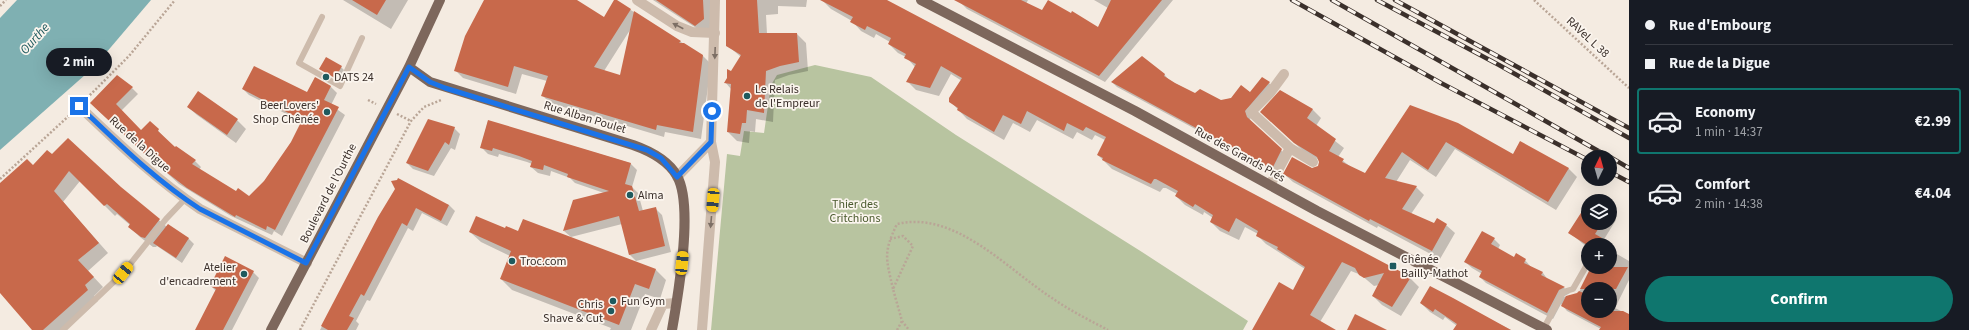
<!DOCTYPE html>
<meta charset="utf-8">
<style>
body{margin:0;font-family:"Source Sans 3",sans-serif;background:#242831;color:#f1f3f6;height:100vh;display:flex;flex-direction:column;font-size:15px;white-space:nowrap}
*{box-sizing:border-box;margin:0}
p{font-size:13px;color:#9ea1a6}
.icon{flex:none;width:22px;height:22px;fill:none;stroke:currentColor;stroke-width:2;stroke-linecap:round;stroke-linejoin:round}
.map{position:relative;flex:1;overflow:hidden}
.sheet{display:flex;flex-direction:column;background:#171b24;width:340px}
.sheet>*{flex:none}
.banner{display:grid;align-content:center;height:88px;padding:0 16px;background:#171b24}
.needle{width:26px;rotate:5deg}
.buttons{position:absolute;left:1581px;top:150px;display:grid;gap:8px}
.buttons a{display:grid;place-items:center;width:36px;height:36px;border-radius:50%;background:#171b24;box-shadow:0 4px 16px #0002;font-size:20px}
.end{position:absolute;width:18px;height:18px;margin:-9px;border:5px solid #1a73e8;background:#fff;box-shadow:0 0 0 2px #fff}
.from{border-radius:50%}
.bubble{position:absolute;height:28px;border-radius:14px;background:#171b24;box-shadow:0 4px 16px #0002;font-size:13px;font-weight:700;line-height:28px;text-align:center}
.car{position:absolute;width:12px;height:24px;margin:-12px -6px;border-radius:5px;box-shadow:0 0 3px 1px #0007;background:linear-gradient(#f5c518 24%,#345 0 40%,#f5c518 0 76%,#345 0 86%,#f5c518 0)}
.banner b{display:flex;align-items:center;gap:14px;height:38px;font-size:15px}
.banner b+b{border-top:1px solid #363941}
.banner i{width:10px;height:10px;background:#f1f3f6}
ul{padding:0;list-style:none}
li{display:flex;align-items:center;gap:12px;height:66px;margin:0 8px 6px;padding:0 8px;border:2px solid transparent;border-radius:4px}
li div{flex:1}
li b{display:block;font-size:15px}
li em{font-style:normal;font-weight:700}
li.current{border-color:#0f766e}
li>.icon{width:36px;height:36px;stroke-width:1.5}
.primary-button{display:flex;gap:8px;margin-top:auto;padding:8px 16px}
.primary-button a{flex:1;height:46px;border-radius:24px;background:#0f766e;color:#fff;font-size:16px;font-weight:700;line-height:46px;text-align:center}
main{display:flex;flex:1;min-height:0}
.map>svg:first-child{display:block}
</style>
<main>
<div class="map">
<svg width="1629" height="330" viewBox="0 0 1629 330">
<rect width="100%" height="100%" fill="#f4ebe1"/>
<!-- green -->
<path fill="#b8c4a0" d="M815,65L871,77L956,135L1142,252L1248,321L1243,330H711L727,154L740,156L744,131L764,133L771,85L777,75Z"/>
<!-- water -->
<path fill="#7fb0b2" d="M17,0H151L94,67L0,150V18Z"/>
<!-- shadow -->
<path fill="#0003" fill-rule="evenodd" d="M343,0H408L391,29Z
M486,0H575L604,19L615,0L703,56L711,64L701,139L665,132L664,137L550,103L542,95L547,81L522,74L516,94L463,78L455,70ZM630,30L621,77L604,71Z
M653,0H711L712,27L704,33Z
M727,0H807L806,7L778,6V14L766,15L767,34H797L806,43L808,71L789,75L775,80L773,122L756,119L755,132L750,131L749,143L737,141L728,132L731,89L725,82L741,57L727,45Z
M822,0H883L1410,278L1419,287L1401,316L1382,305L1373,296L1379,285L1374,286L1361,275L1351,271L1320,322L1334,330H1253L1294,291L1305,269L1266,244L1257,235L1258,234L1245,227L1239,240L1220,231L1211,222L1213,218L1204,212L1203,215L1185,205L1176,196L1177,194L1166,188H1163L1160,192L1112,169L1098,155L1105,140L1095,135L1092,140L1077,132L1073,139L1037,120L1030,132L1013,123L1004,140L967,119L950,101L962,81L951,74L939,96L916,90L907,81L915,67L906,57L898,53L889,44L890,42L876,34L874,38L861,31L852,21L831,9Z
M962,0H1028L1026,4L1042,12L1098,28L1108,8L1094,0H1173L1105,82L967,9L961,3Z
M341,67L344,70L338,80L320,69Z
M1164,74L1169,80L1195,94L1221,101L1250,93L1262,78L1269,83L1274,88L1252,113L1250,120L1287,156L1277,173L1117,87L1112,82Z
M315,78L331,87L337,93L331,105L345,115L282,236L274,231L272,235L231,216L179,184L97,109L132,88L138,94L121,111L141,131L150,122L175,149L195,161L201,167L199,170L236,193L249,197L265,181L291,143L302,122L249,95L243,89L308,93Z
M1281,91L1313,110L1321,118L1316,126L1344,148L1338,157L1351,167L1366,174L1410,106L1513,156L1520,142L1569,169L1577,177L1556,210L1455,149L1436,177L1410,160L1396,182L1416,187L1424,195L1411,214L1435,224L1446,225L1455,233L1440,259L1378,226L1377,228L1293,182L1284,174L1312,170L1319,166L1321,161L1303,151L1270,120Z
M188,107L237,120L246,129L236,143L197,115Z
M488,121L630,163L637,170L632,187L638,193L643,211L655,208L662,215L671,252L636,261L629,254L622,224L571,237L564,231L604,193L575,183L570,178L551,171L550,176L538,173L531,167L532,164L527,162L499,154L498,157L488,154L481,147Z
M454,128L460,134L455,150L451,148L434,176L413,169L407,163Z
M47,152L121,188L167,227L188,238L194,244L182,263L157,246L156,247H153L140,237L129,227L130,225L117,214L115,216L80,181L63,202L108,253L88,271L103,287L94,296L98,301L65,330H34L0,291V184L34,167Z
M396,190L449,205L455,211L447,226L422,213L413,231L408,228L370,301L367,300L356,321L359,324L356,330H320L379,217Z
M1588,203V223H1610V214L1616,220L1603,241L1607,245H1588V248L1570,233Z
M506,230L656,270L666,280L660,299L645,294L631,330H610L611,328L512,290L501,279L510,256L481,242L470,232Z
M1494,239L1500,245L1498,249L1514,258L1525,260L1531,267L1543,273L1548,280L1564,288L1570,293L1563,297L1578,294L1592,267H1610V250L1629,261V280L1615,308L1629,315V330H1600L1601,329L1567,311L1561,304L1553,319L1486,283L1480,277L1482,274L1472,268L1465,262ZM1588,289H1610V311H1588Z
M253,272L259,278L232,330H196L216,291L211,286Z
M1430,288L1511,330H1454L1457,326L1445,317L1443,320L1430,312L1421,303Z"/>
<!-- building -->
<path fill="#c8694b" d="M352,0H386L377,15Z
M484,0H577L604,17L614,0H617L631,9L594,67L620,75L634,11L681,41L679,43H684L703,55L693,132L657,125L656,130L541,96L548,76L514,66L508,87L454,71L465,36Z
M656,0H703L704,19L695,26Z
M726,0H757L759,33H797L799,62L780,66L766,71L764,113L747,110L746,123H742L740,134L727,132L731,84L724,83L727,78V69L731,71L741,55L726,46Z
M820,0H887L1411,277L1392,307L1372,296L1384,273L1364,278L1359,275L1355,268L1342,262L1310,315L1336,330H1252L1279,282L1293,290L1305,267L1277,249L1278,247L1256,236L1258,231L1236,218L1229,232L1210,222L1213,215L1195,204L1193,207L1175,196L1178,191L1156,179H1154L1151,184L1102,160L1103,158L1097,155L1106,137L1086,127L1083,131L1067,123L1064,131L1027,111L1021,124L1003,115L994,132L957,110L958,108L949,102V98L962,78L941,66L930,88L906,82L916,64L904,58L906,54L888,44L891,38L867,26L865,30L850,22L853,17Z
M954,0H1021L1042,10L1048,0L1071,13L1072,11L1098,27L1111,0H1162L1099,76Z
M1142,56L1165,74L1164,76L1175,83L1195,93L1200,89L1221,100L1231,98L1241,85L1250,92L1262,77L1270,82L1245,111L1247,117L1282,149L1272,169L1111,82Z
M326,57L342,66L335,78L319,69Z
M254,66L307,92L315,77L331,86L324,100L339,107L275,230L267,226L266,230L236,215L235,217L187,188L153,162L90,103L117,75L133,87L116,104L141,130L150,121L159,129L158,131L175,147L176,146L196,160L192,164L236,191L238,188L249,196L264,181L291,142L302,120L242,89Z
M1280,90L1313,109L1307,118L1336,139L1329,151L1344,159L1342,162L1365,173L1410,105L1458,123L1513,154L1520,141L1569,168L1548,202L1446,142L1428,170L1402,152L1385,178L1417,186L1402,209L1434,223L1437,218L1447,224L1432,251L1370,219L1369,221L1283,174L1292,157L1312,168L1318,166L1319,162L1317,157L1294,143L1260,112Z
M198,91L238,119L227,135L187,107Z
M428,119L455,127L449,145L445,142L428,171L406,163Z
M488,120L631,163L625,184L632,186L639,211L656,207L665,246L629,255L619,216L563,231L573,200L609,191L567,177L568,174L544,165L543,170L530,167L532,161L519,156L493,148L492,151L480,148Z
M68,138L121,187L160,219L145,238L141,237L128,227L130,224L107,204L104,206L69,171L54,191L99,243L78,260L94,277L85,285L88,290L43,330H32L0,293V183L27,159L33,165L47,150L52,154Z
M398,178L449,205L441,221L416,208L407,226L402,223L364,296L361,294L349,316L354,318L347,330H328L321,326L378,217L395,189L391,181L397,180Z
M1588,202V223H1602L1595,234L1602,238L1597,245H1587L1568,233Z
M476,216L505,228L506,226L518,231L523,219L656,269L649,289L635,284L619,325L500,279L511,251L469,232Z
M168,224L189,238L176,258L153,243Z
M1482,231L1495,238L1491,244L1514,257L1516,253L1526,259L1524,263L1543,272L1541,275L1565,287L1559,290L1547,313L1479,277L1482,271L1464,262Z
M225,256L254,271L223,330H195L216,289L210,286Z
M1591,267H1628L1616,289H1580Z
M1430,286L1453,298L1511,330H1453L1457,324L1435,309L1433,312L1420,303Z
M1579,291L1588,295V311H1623L1629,314V330H1599L1601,327L1561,306L1566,296L1577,293Z
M1355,314L1387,330H1347Z"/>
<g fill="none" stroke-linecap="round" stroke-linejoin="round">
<!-- path -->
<path stroke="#b9a596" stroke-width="2.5" stroke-dasharray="2 2" stroke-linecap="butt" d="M1534,0L1629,88
M0,6L6,0
M87,98L129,56L175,0
M368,100L376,104
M397,114L411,121
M0,179L72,113
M890,239L903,236L913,246L893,289L902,321L909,330
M893,289C886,258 883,253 897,224C955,210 1007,269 1052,298C1069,310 1089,320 1108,330
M300,330L411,121L424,107L441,100
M897,330L902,321"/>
<!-- lane -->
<path stroke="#cdbbac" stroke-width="6" d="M322,17L299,63L340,86L362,38
M1544,328L1563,292L1573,289L1588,263
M63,330L123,273L166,219L185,199"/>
<!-- street -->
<path stroke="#cdbbac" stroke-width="10" d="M637,0L677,26L692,32L715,33
M79,106C118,143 155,179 200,209L307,263
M1290,148L1313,162
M677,177L711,142
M1270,185L1290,148L1251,112L1270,93L1284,74
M651,330L663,304L676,303
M702,330L715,162L711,142L715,0"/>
<!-- primary -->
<path stroke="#7d675c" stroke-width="10" d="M921,0L1135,111L1317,211L1547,330
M409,67L430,82L633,145C650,151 668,160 677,176C694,206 678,296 672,330
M271,330L409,67L440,0"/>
<!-- rail casing -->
<g stroke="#3b302b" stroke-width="4.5">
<path id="rail" d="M1292,0L1441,83L1588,160
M1332,0L1609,157
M1377,0L1499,65L1629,138
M1395,0L1629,128
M1610,157L1629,168
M1610,172L1629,182"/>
</g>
<!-- rail -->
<use href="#rail" stroke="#fbf5ee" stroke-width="3" stroke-dasharray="9" stroke-linecap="butt"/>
</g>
<!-- one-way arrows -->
<defs><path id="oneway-solid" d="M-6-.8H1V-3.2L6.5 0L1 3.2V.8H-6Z"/></defs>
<g fill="#7d6f65">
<use href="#oneway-solid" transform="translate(678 26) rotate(-153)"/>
<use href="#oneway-solid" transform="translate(715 53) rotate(92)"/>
<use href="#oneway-solid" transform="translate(711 222) rotate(95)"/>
</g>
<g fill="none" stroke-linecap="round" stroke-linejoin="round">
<!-- route -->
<path stroke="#1a73e8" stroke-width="5" d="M79,106C118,143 155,180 200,209L306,263L409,67L430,82L445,88L647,150L661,158L677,177L711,142L712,111"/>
</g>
<!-- markers -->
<g fill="#1f5a5e" stroke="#fbf5ee" stroke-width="1.5">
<circle cx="326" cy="77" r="4"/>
<circle cx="747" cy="96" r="4"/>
<circle cx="327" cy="112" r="4"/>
<circle cx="630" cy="195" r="4"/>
<circle cx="512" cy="261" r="4"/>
<rect x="1389" y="262" width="8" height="8" rx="2"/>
<circle cx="244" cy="274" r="4"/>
<circle cx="613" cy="301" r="4"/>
<circle cx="611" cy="311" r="4"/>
</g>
<g text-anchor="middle" stroke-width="3.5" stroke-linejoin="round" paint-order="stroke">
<!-- street labels -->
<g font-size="12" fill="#3b302b" stroke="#fbf5ee">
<text transform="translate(1588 37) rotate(43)" y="4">RAVeL L 38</text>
<text transform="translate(585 117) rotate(17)" y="4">Rue Alban Poulet</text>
<text transform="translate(140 144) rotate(42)" y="4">Rue de la Digue</text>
<text transform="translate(1240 154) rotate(29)" y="4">Rue des Grands Prés</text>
<text transform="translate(328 193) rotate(-63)" y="4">Boulevard de l'Ourthe</text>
</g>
<!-- poi labels -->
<g font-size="12" fill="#3b302b" stroke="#fbf5ee" text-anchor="start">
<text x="334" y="81">DATS 24</text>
<text x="755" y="93">Le Relais<tspan x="755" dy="14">de l'Empreur</tspan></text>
<text x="319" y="109" text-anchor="end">BeerLovers'<tspan x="319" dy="14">Shop Chênée</tspan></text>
<text x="638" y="199">Alma</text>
<text x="1401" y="263">Chênée<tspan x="1401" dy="14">Bailly-Mathot</tspan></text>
<text x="520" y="265">Troc.com</text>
<text x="236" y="271" text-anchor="end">Atelier<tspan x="236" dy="14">d'encadrement</tspan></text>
<text x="621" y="305">Fun Gym</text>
<text x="603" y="308" text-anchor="end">Chris<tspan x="603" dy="14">Shave &amp; Cut</tspan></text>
</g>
<!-- park labels -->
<g font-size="12" fill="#4a5a2e" stroke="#fbf5ee">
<text x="855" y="208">Thier des<tspan x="855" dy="14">Critchions</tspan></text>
</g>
<!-- water labels -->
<g font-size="13" font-style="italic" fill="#1f5a5e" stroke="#fbf5ee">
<text transform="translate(34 38) rotate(-48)" y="5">Ourthe</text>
</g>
</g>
</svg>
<div class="buttons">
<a><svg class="needle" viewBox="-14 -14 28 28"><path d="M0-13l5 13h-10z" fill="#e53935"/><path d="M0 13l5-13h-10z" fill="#9ea1a6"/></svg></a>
<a><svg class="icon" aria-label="layers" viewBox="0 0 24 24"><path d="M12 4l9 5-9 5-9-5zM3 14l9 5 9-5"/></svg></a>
<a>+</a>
<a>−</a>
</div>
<i class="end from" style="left:712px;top:111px"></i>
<i class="end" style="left:79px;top:106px"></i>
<div class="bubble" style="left:46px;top:48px;width:66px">2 min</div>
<i class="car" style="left:713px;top:200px;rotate:185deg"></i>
<i class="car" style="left:682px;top:263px;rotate:6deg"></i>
<i class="car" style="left:123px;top:273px;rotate:39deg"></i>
</div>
<section class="sheet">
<div class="banner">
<b><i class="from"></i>Rue d'Embourg</b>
<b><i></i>Rue de la Digue</b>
</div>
<ul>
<li class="current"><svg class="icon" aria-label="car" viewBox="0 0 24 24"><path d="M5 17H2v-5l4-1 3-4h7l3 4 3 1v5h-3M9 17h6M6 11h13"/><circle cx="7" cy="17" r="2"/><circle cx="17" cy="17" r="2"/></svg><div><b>Economy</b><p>1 min · 14:37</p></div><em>€2.99</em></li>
<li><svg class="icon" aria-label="car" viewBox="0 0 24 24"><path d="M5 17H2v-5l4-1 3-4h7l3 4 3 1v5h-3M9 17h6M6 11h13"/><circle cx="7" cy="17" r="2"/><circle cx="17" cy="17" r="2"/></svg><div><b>Comfort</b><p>2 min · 14:38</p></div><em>€4.04</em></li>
</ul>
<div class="primary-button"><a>Confirm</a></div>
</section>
</main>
